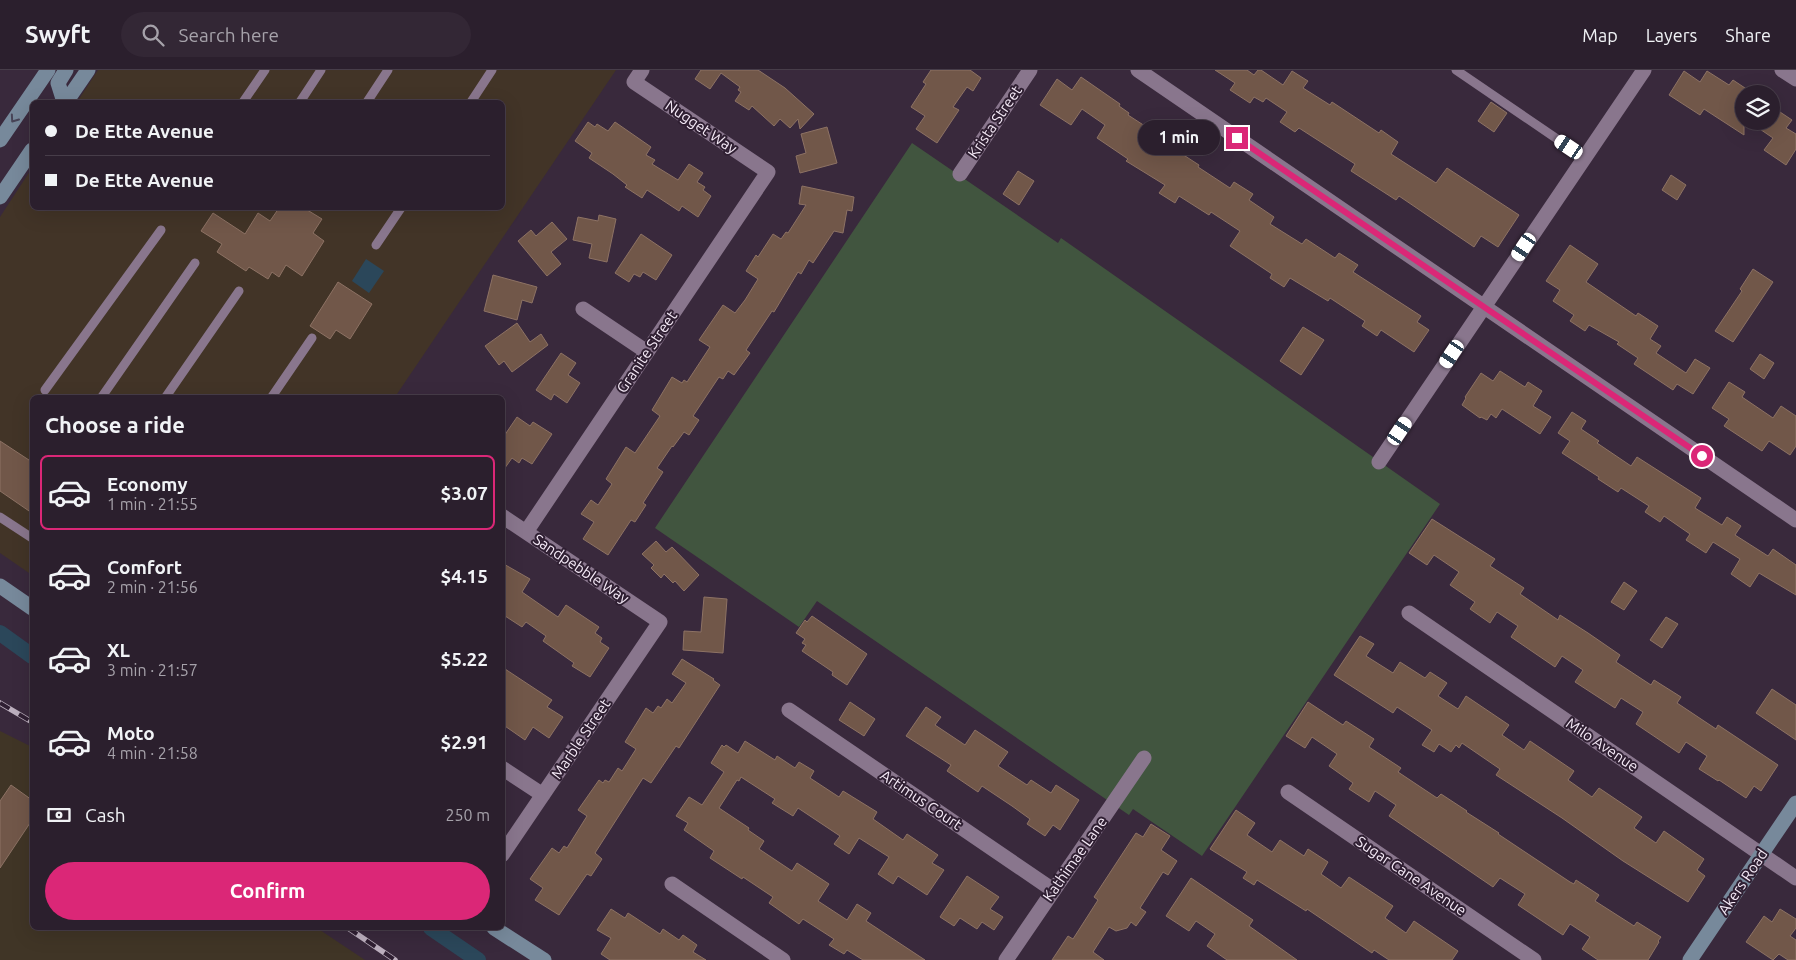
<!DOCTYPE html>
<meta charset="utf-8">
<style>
body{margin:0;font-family:Ubuntu,sans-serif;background:#332735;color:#f1f3f6;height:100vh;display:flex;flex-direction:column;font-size:19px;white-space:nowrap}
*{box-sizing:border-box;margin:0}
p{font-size:16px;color:#a6a2aa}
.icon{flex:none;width:28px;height:28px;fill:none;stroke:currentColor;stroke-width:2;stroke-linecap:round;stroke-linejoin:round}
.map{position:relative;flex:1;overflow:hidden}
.sheet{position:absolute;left:30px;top:325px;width:475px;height:535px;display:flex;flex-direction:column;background:#2b1f2d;border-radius:8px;box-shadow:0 5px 20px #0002,0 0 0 1px #473d49}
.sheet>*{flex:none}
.top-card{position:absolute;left:30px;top:30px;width:475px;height:110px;border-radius:8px;box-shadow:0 5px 20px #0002,0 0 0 1px #473d49;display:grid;align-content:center;height:110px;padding:0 15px;background:#2b1f2d}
.fabs{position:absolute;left:1735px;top:15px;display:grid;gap:10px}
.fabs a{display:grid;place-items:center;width:45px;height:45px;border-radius:50%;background:#2b1f2d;box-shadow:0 5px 20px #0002,0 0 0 1px #473d49;font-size:25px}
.end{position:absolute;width:22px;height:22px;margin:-11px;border:6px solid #db2777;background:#fff;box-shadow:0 0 0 2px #fff}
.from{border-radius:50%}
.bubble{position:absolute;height:35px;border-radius:18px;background:#2b1f2d;box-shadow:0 5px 20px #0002,0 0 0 1px #473d49;font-size:16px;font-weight:600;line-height:35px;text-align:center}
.car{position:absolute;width:15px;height:30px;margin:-15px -8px;border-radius:6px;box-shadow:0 0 4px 1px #0007;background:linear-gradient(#fff 24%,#345 0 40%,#fff 0 76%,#345 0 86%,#fff 0)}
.top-card b{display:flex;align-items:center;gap:18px;height:48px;font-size:19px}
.top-card b+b{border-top:1px solid #473d49}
.top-card i{width:12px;height:12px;background:#f1f3f6}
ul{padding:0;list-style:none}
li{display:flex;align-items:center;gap:15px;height:75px;margin:0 10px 8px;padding:0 5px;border:2px solid transparent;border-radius:8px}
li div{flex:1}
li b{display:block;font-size:19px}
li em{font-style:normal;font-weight:600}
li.on{border-color:#db2777}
li>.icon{width:45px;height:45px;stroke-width:1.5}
h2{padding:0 15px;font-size:22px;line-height:60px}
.pay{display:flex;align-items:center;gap:12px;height:55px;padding:0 15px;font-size:19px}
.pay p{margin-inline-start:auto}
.button{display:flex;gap:10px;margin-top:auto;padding:10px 15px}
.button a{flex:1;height:58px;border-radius:30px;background:#db2777;color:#fff;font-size:20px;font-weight:600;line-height:58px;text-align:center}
header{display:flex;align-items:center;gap:30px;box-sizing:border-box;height:70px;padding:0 25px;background:#2b1f2d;border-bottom:1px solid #473d49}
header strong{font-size:24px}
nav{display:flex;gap:28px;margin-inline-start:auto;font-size:18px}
.search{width:350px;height:45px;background:#332735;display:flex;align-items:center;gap:12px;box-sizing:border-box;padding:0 18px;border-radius:28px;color:#a6a2aa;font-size:19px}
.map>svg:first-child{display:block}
</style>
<header>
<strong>Swyft</strong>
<div class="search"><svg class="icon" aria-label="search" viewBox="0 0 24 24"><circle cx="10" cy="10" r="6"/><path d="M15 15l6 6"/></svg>Search here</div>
<nav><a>Map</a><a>Layers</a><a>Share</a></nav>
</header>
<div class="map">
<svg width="1796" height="890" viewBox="0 0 1796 890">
<rect width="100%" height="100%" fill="#39293c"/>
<!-- commercial -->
<path fill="#423427" d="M98,0H616L395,327L32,328V505L0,483V147L32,98V138H502V32H77Z"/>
<!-- industrial -->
<path fill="#403526" d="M0,661L32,677V858H317L365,890H0Z"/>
<!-- green -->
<path fill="#41553f" d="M912,73L1058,173L1061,168L1440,434L1202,786L1133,739L1129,745L817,531L799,557L655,458Z"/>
<!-- water -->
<path fill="#2b475a" d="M366,189L384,201L369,223L352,211Z"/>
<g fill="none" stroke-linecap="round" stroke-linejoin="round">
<!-- canal -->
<path stroke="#2b475a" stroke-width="16" d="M0,563L32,586
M431,858L478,890"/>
</g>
<!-- building -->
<path fill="#715749" stroke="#8d7264" d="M701,0H758L785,18L814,44L800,59L798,49L790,58L780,49L774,56L752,36L749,40L735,31L741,22L738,20L740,17L721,3L710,19L695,9Z
M931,0H970L981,8L973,21L967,17L953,37L959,40L937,73L916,59L925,46L911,37L926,14L923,12Z
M1215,0H1247L1254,5L1258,0H1261L1283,15L1292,1L1308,11L1303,18L1330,35L1332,32L1379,63L1381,60L1398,72L1391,84L1436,113L1447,98L1519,145L1498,177L1481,166L1474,177L1399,126L1396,130L1351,101L1355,94L1299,58L1295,62L1280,52L1287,42L1266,28L1263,32L1254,27L1250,33L1230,20L1235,13Z
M1684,1L1700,12L1707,1L1729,15L1733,10L1748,20L1744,24V65L1704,39L1700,45L1669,25Z
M1081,7L1120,34L1119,36L1129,43L1128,45L1148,58L1151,54L1169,66L1165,73L1199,95L1198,97L1230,118L1234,112L1253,124L1249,130L1274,147L1270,154L1302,174L1306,169L1335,188L1339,183L1358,195L1353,202L1421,246L1417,252L1429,260L1414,282L1381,260L1377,266L1362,256L1365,251L1330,228L1328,231L1290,208L1284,217L1270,208L1272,204L1230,176L1240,161L1211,142L1209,145L1179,126L1175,133L1159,123L1165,115L1126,91L1128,89L1097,68L1105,55L1082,39L1071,55L1040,35L1057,9L1072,20Z
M1491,32L1507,43L1494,62L1478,51Z
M1777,40L1792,50L1786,58L1796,64V79L1786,95L1764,80L1773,68L1748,51H1771Z
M588,52L595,57L597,54L608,61L615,52L651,77L646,85L655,90L652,94L678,110L689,94L703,103L697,112L705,117L703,120L711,126L698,147L682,136L679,141L647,120L642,128L625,117L627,115L613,104L589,88L592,83L575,71Z
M827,57L837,93L800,103L796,86L806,83L801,64Z
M1018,101L1034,111L1019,135L1003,124Z
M1671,105L1686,115L1677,130L1662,120Z
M802,116L854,127L852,141L847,140L843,163L834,161L813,193L809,190L801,204L798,202L774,242L772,241L746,280L750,283L734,305L728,301L723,309L719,307L693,346L699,350L689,365L684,362L673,377L672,376L657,398L663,402L643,433L646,435L635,452L631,450L608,485L583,469L594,452L581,444L591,430L598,435L612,414L606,409L626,377L635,383L660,346L652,340L672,307L682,313L684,310L687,312L710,277L699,270L723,235L735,243L745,230L758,209L746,201L756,185L758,187L773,164L781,169L786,162L788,163L806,135L799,134Z
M279,138H304L322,149L313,163L324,171L302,206L286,195L279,207L272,202L268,209L249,197L246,201L217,182L222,174L201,161L213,143L245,164L258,143L270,151Z
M599,145L616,149L607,192L589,188L592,174L573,170L578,147L598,151Z
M552,152L567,169L551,182L561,194L547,206L518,171L531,160L536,166Z
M641,164L672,185L656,210L643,202L640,207L634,204L629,212L615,203Z
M1570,175L1598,194L1586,212L1636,246L1638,243L1658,256L1650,269L1661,276L1656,283L1686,303L1695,289L1710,298L1693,324L1677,314L1673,320L1634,294L1638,288L1617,274L1619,272L1589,255L1585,261L1570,251L1574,245L1553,231L1560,220L1546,211Z
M1753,199L1773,212L1733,272L1715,261L1742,221L1740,219Z
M493,205L537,217L532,233L522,230L517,250L484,241Z
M338,212L372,234L350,269L336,260L330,269L310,256Z
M517,253L530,272L541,264L548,275L512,302L504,291L499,295L485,276Z
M1303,257L1324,270L1301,305L1280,291Z
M561,283L576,293L568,305L580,313L567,333L554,324L551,330L536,320Z
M1760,284L1774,293L1764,309L1750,299Z
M1500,301L1525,317L1528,312L1542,321L1533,336L1551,347L1540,364L1502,339L1496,348L1491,344L1487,350L1481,347L1480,348L1462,335L1466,328L1465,327L1481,303L1493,311Z
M1729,312L1745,322L1742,327L1773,348L1781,336L1796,346V376L1790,385L1769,371L1762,381L1724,356L1729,349L1712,338Z
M1572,342L1586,351L1581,359L1599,371L1597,373L1631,396L1637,387L1701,428L1695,438L1722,455L1727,447L1741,456L1735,465L1768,486L1773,479L1796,495V525L1759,503L1750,517L1731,504L1740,489L1713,472L1706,483L1686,470L1690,464L1664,446L1660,452L1645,442L1649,436L1621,418L1618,422L1598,409L1599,407L1562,383L1570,371L1558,363Z
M517,347L530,356L533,352L552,364L532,394L522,388L519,393L512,388L502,402V369Z
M0,371L32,392V443L0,421Z
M1432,449L1495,489L1490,496L1524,518L1520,524L1558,550L1560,545L1588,563L1620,585L1616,592L1651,615L1654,610L1681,627L1677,633L1716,659L1718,655L1778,695L1761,721L1754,716L1746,728L1719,710L1718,711L1699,699L1707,686L1686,672L1679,683L1636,654L1643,642L1621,628L1615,638L1575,612L1583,600L1562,586L1555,597L1511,567L1518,556L1497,542L1490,553L1470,539L1475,532L1450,515L1459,502L1434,485L1427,495L1409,483Z
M656,471L666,482L672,477L699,505L684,521L675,511L673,513L664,504L661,508L651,498L654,495L642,484Z
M502,493L530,509L522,522L558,547L566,535L599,557L595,563L602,568L600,572L609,578L590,607L572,596L574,593L543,571L546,566L526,552L522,557L502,544Z
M1624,512L1637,521L1624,540L1611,532Z
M704,527L727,529L723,583L683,580L684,561L701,562Z
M812,546L867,584L847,615L832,605L833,602L802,581L806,575L802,573L805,569L796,563L805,550L807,552Z
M1666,547L1678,554L1662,578L1650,570Z
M1360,566L1374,574L1366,586L1393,603L1400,592L1425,608L1430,602L1447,613L1438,626L1458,639L1466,626L1509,655L1502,665L1524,680L1530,671L1574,701L1568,710L1592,727L1599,718L1642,747L1634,758L1656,773L1664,761L1704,789L1697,800L1705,806L1688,832L1623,791L1562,748L1496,705L1500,699L1462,673L1459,678L1456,675L1451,682L1439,674L1434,682L1422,675L1432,660L1397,637L1393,643L1334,605Z
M682,589L714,609L713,610L720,615L679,678L676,676L651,713L643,708L595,783L602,789L591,806L587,804L559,845L535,830L543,818L530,809L552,778L559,783L564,776L567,778L587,746L578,740L599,710L603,713L605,710L609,712L618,698L622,701L636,679L625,672L646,638L653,643L658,636L661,638L667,629L672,633L686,613L672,604Z
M502,597L552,630L547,637L563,647L549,668L533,657L525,670L502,654Z
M1772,619L1796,635V670L1756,643Z
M850,632L875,649L864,666L839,650Z
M1308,632L1343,655L1346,651L1374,669L1369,677L1401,698L1398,702L1437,728L1441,724L1467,741L1466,742L1499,763L1498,764L1570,812L1574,814L1576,810L1599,825L1595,831L1631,854L1634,856L1637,852L1661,867L1658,871L1659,872L1648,890H1598L1582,879L1590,867L1570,854L1563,865L1518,835L1525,824L1500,808L1493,817L1389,746L1396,735L1375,721L1369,732L1349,719L1353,713L1329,696L1337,684L1312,667L1305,678L1286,666Z
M926,637L941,647L935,655L965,675L975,660L1008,682L998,696L1027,715L1031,710L1051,723L1056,715L1079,730L1060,760L1053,755L1045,766L1027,754L1030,749L1012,736L982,716L978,722L947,701L951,695L906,666Z
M745,671L775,690L777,686L795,698L799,692L814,701L810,708L839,727L843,721L877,742L873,749L903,770L907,764L938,785L932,793L944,800L927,825L898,806L893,814L878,804L889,787L859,768L849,784L834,774L840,766L798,738L793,746L772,733L775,729L741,707L739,711L737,710L719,738L749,758L748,760L764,771L759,779L792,801L797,793L829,814L818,831L847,850L857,834L871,843L866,851L925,890H863L847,880L844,884L829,875L834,869L803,849L799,854L769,833L773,827L743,807L742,809L710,788L714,781L684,760L688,753L676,746L689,727L702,735L724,702L711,693L722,675L724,677L726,675L738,683Z
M11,715L32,730V750L0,798V731Z
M1236,740L1255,753L1247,765L1272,782L1280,770L1304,786L1308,779L1328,792L1321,804L1341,818L1349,807L1393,836L1385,848L1406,863L1414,851L1458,881L1452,890H1389L1374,880L1372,883L1307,839L1306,841L1257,810L1254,815L1243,808L1247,802L1210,779Z
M1151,754L1170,766L1161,780L1177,791L1168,805L1163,802L1140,838L1146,842L1136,856L1131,852L1127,858L1116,861L1109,857L1093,882L1104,890H1052L1068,866L1073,869L1098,830L1094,827L1136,763L1143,767Z
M967,806L999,827L990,839L1003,847L994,860L982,852L977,859L960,848L954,856L940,847Z
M1191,808L1253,850L1249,856L1297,890H1227L1207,876L1215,864L1196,851L1189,861L1166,846Z
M611,839L625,848L628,843L660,864L663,859L679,870L683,865L697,875L693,882L706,890H610L601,884L611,868L597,860Z
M1780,839L1796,849V858L1790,866L1796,870V890H1788L1779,884L1773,890L1746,872L1764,846L1772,852Z"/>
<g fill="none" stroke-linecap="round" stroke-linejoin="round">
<!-- lane -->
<path stroke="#89768d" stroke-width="9" d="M1456,0L1585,88
M243,32L265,0
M300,32L321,0
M367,32L388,0
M471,32L492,0
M376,175L401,138
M45,320L161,160
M101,328L195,193
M165,328L239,221
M271,328L312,268
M0,447L32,468"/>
<!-- street -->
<path stroke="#89768d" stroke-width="15" d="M1138,0L1796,450
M1782,0L1796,9
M960,104L1030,0
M583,239L647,282
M1379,392L1644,0
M502,446L660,552L502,785
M526,462L768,102L634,12L642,0
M1409,543L1796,808
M789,640L1053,820
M502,698L543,725
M1288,722L1534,890
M672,814L783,890
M1006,890L1144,688"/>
<!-- secondary -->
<path stroke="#77899b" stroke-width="15" d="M64,32L58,13L66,0
M66,32L88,0
M0,70L48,0
M0,127L32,80
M0,516L32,538
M494,858L544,890
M1690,890L1796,733"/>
<!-- rail casing -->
<g stroke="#bcafbe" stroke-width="5.5">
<path id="rail" d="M0,633L32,652
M348,858L395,890"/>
</g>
<!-- rail -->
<use href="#rail" stroke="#2f1f32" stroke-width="4" stroke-dasharray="11" stroke-linecap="butt"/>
</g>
<!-- one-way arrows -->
<defs><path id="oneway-chevron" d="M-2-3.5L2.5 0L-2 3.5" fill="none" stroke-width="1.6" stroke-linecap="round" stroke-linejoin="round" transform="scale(1.25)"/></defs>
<use stroke="#484457" href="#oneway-chevron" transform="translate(14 49) rotate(125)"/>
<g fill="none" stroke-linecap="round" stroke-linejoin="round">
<!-- route -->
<path stroke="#db2777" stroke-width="6" d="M1237,68L1702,386"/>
</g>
<g text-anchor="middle" stroke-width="4" stroke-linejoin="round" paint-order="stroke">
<!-- street labels -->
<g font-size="15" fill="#f5eaf7" stroke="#2f1f32">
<text transform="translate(995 52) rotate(-56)" y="5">Krista Street</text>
<text transform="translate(701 57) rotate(34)" y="5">Nugget Way</text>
<text transform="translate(647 282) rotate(-56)" y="5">Granite Street</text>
<text transform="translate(581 499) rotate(34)" y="5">Sandpebble Way</text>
<text transform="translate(581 669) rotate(-56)" y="5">Marble Street</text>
<text transform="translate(1602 675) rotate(34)" y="5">Milo Avenue</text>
<text transform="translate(921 730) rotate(34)" y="5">Artimus Court</text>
<text transform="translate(1075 789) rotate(-55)" y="5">Kathimae Lane</text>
<text transform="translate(1411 806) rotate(34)" y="5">Sugar Cane Avenue</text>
<text transform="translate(1743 812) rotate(-56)" y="5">Akers Road</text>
</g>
</g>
</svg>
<div class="fabs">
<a><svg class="icon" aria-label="layers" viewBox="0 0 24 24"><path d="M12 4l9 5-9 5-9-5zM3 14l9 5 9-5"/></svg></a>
</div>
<i class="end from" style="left:1702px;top:386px"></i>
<i class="end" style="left:1237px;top:68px"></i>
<div class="bubble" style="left:1138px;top:50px;width:82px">1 min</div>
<i class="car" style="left:1569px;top:77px;rotate:304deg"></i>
<i class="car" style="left:1524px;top:177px;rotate:214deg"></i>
<i class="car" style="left:1452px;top:284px;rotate:214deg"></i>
<i class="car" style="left:1400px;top:361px;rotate:34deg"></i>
<div class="top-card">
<b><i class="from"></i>De Ette Avenue</b>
<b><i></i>De Ette Avenue</b>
</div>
<section class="sheet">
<h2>Choose a ride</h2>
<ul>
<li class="on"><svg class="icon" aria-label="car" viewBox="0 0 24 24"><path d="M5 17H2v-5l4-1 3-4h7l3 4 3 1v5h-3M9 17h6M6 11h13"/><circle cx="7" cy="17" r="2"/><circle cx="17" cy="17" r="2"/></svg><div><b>Economy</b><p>1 min · 21:55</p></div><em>$3.07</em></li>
<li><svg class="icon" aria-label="car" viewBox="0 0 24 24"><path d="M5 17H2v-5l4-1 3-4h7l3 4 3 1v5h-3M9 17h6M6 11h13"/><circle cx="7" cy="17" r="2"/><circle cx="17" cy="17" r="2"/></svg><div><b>Comfort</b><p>2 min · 21:56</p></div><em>$4.15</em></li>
<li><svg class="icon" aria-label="car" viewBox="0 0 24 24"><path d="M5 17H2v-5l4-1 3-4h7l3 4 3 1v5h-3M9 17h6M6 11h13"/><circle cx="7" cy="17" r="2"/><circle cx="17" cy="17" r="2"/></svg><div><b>XL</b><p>3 min · 21:57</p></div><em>$5.22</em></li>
<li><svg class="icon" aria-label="car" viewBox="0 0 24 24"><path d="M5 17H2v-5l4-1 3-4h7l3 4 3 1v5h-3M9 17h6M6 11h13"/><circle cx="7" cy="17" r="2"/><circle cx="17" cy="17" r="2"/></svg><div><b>Moto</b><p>4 min · 21:58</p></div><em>$2.91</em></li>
</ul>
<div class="pay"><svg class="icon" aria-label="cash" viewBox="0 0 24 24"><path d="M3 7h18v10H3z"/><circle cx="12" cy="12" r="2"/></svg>Cash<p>250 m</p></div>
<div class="button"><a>Confirm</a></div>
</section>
</div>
